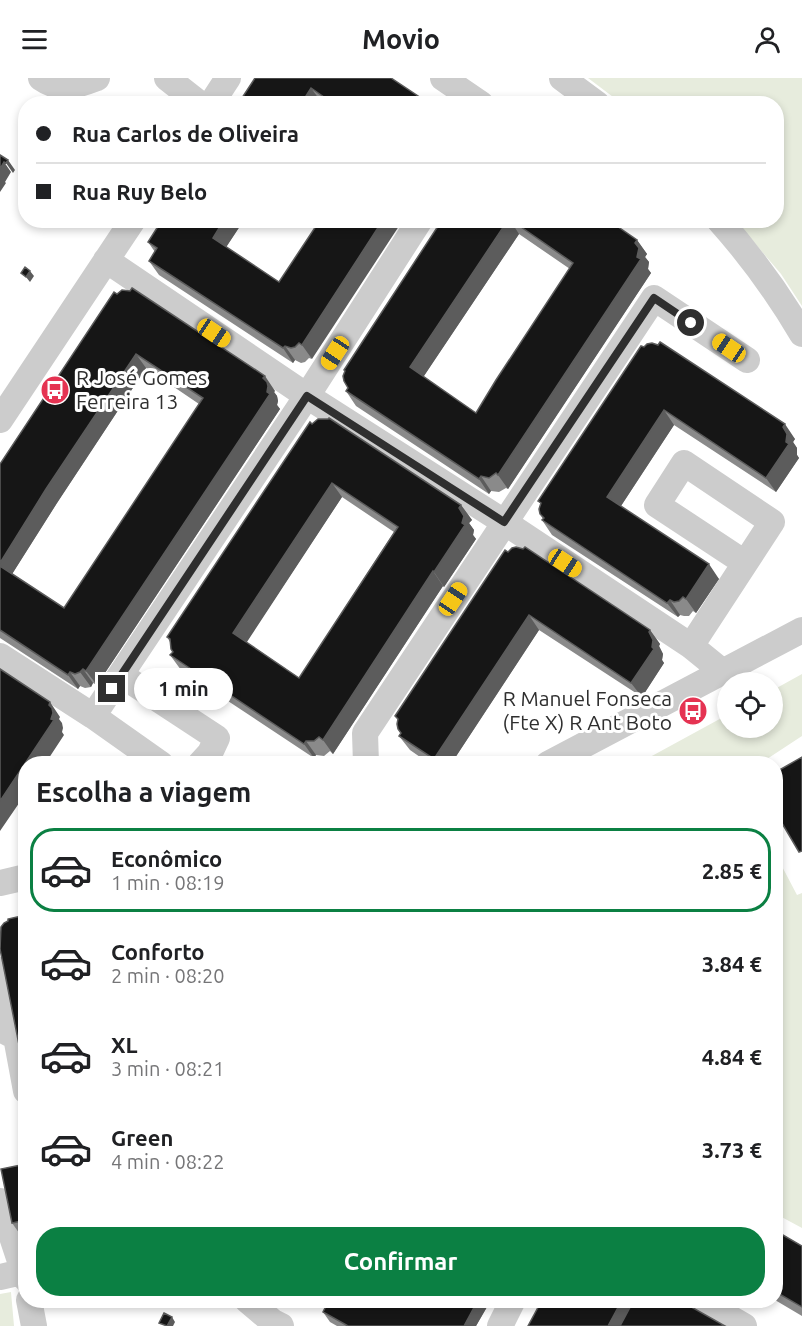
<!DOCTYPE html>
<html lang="pt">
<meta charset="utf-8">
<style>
body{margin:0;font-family:Ubuntu,sans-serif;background:#f2f2f2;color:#202124;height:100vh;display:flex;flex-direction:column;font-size:22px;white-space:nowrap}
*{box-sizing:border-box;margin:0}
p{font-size:20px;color:#757577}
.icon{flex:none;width:33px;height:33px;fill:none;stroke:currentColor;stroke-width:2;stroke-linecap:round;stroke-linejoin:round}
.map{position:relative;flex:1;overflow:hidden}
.sheet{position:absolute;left:18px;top:678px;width:765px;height:552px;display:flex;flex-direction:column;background:#fff;border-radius:24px;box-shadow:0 3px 9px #0003}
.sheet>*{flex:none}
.top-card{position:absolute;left:18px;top:18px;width:766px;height:132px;border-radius:24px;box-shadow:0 3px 9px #0003;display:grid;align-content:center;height:132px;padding:0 18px;background:#fff}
.buttons{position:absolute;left:717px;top:594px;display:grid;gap:12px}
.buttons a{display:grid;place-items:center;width:66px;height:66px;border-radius:50%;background:#fff;box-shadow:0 3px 9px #0003;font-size:30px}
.end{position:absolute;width:27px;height:27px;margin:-14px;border:8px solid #2f2f2f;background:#fff;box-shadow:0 0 0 3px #fff}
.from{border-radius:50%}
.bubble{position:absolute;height:42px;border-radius:21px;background:#fff;box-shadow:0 3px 9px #0003;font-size:20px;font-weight:700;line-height:42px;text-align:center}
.car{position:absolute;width:18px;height:36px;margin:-18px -9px;border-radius:8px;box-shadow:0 0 4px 2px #0007;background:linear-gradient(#f5c518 24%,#345 0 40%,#f5c518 0 76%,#345 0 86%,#f5c518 0)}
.top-card b{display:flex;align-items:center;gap:21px;height:57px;font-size:22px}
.top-card b+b{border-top:2px solid #e0e0e0}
.top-card i{width:15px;height:15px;background:#202124}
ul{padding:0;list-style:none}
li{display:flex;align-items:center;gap:18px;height:84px;margin:0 12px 9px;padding:0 6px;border:3px solid transparent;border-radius:24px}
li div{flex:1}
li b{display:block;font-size:22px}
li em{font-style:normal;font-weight:700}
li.selected{border-color:#0b8043}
li>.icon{width:54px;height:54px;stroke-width:1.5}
h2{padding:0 18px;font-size:27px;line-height:72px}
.button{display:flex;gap:12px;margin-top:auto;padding:12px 18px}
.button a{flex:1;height:69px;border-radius:24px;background:#0b8043;color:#fff;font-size:24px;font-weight:700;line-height:69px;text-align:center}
header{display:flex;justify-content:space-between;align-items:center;height:78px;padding:0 18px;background:#fff;font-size:27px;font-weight:700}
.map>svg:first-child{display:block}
</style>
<header><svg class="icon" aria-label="menu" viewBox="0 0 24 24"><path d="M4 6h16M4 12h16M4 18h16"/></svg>Movio<svg class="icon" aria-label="person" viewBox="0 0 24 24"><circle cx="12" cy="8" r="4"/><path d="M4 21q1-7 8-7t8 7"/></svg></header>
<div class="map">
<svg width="802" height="1248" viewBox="0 0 802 1248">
<rect width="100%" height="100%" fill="#fff"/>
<!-- green -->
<path fill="#e7ecdd" d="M588,0H802V228L781,196L736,143L777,142V26L621,25Z
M802,596V658L761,685H639L727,637L728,650H772L773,612Z
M776,777L797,817L802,815V1150L776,1136Z
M11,1214L14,1248H0V1216Z"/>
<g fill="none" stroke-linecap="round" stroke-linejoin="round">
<!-- minor -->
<path stroke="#ccc" stroke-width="26" d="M41,0C61,14 76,8 97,0
M167,0L200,26
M443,0L481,26
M562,0L597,26
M211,26L228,0
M719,142C751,178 778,215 802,256
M106,182L307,318L504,444L691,568L723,594
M0,342L133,142
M691,568L772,444L684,385L657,427L745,485
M0,578L93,638L161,686
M121,597L217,660L210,675L200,686
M93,638L307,318L420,142
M366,686L365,655L654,220L747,282
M548,686L802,552
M0,805L26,799
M0,892L16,959
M0,951L16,959L26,1013
M0,1123L26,1201
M0,1199L26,1193
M29,1222L34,1248
M247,1222L273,1244L281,1248
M699,1222L744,1248
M500,1248L513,1222"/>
</g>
<!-- wall -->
<path fill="#8a8a8a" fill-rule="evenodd" d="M255,0L430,26H322Z
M55,142H69L70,144L66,150Z
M244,142L226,169L279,204L312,281L309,280L305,284L301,285L295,282L293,285L159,197L149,183L155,174L148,164Z
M442,142H608L637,162L647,176L645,179L649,184L648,191L651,195L508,411L506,410L499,414L491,413L489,416L356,328L346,313L348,310L345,294L344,292ZM519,156L570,191L476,335L423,299Z
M114,214L275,313L274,314L277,318L278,323L277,327L280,331L97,607L93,605L91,609L85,610L80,608L78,611L0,560V386ZM146,290L199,326L64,530L12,496L57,425Z
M641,268L795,361L793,364L797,370V377L799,380L776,414L674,347L621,428L719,501L696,535L693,533L689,538H684L680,537L678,539L552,457L542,442L543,441L540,436L541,426L538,423Z
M312,346L461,427L472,442L469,445L474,452L473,457L476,461L444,509L443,508L333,676L330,673L324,678L316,677L314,680L181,592L170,577L173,574L170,564L167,559ZM342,419L394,454L299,600L246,564Z
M508,474L650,552L660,566L659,568L663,576L662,582L664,585L642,619L539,552L451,686H430L410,672L399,658L401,656L398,651V642L395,638Z
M26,1086V1158L22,1159L12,1145Z
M776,1153L802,1168V1238L775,1222Z
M329,1222H491L476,1248H337L330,1244L323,1234Z"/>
<!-- shaded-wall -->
<path fill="#5c5c5c" d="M311,10L322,25L301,26Z
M8,82L15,92L13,95L6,85Z
M4,84L11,94L5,104L6,105L0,114V91Z
M64,142H69L70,144L66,150L62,145Z
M224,142H244L223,174L213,160Z
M383,142H403L312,281L302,267Z
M508,142H510L519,156L420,304L410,289Z
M637,162L647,176L645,179L649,184L648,191L651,195L508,411L498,397L637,179L635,165Z
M30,193L34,198L30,204L26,199Z
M285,268L295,282L293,285L283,270Z
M136,276L146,290L57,425L9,501L0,489V485L46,411Z
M265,298L275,313L274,314L277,318L278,323L277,327L280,331L97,607L86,593L267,314L263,300Z
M664,332L674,347L617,434L607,419Z
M785,346L795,361L793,364L797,370V377L799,380L776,414L766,400L786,364L783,349Z
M481,398L491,413L489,416L479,401Z
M332,405L342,419L243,570L233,555Z
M461,427L472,442L469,445L474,452L473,457L476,461L444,509L434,494L459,430Z
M709,486L719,501L696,535L686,521Z
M433,493L443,508L333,676L323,662Z
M670,522L680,537L678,539L667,525Z
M529,537L539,552L451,686H438L434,681Z
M650,552L660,566L659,568L663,576L662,582L664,585L642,619L631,605Z
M83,591L93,605L91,609L80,594Z
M70,594L80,608L78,611L68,597Z
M50,624L60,639L59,641L62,645L63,650L62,654L64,657L45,686H26V715L0,753V723L51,641L49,627Z
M306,663L316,677L314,680L304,666Z
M478,1222H491L476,1248H464Z
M622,1222H630L636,1230L626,1248H608Z
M172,1239L175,1244L173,1248H167Z"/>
<!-- building -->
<path fill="#161616" stroke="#5c5c5c" stroke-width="1.5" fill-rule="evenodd" d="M255,0H391L430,26H334L311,10L301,26H238Z
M0,77L8,82L6,85L4,84L0,91Z
M162,142H224L213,160L279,204L320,142H383L302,267L299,265L295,269L291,270L285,268L283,270L149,183L157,170L148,164Z
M442,142H508L410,289L476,335L496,302L573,185L511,142H608L637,162L635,165L639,170L637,179L641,181L498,397L496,395L489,400L481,398L479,401L346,313L348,310L344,303L343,298L345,293L344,292Z
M25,189L30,193L26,199L21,195Z
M132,210L265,298L263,300L267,304L268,308L267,314L270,316L86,593L83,591L80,594L75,596L70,594L68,597L0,552V488L64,530L203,320L136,276L46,411L0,485V386L114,214L117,216L122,212L130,213Z
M660,264L785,346L783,349L787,356L786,364L789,366L766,400L664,332L607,419L709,486L686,521L683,519L679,523L674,524L670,522L667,525L542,442L544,440L540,436L539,431L541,425L538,423L641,268L644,269L647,266L652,265L658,267Z
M329,340L461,427L459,430L464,438L462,445L465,447L434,494L433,493L323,662L319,659L314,663H306L304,666L170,577L173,574L171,571L170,561L167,559L310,344L312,346L318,341H328ZM332,405L398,449L299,600L233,555Z
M516,469L523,471L525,469L650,552L649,554L653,562L652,569L654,571L631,605L529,537L434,681L399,658L401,655L398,651L397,646L398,641L395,638L505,472L508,474L512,470Z
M0,591L50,624L49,627L52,630L53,635L51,641L54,642L0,723Z
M802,679V773L799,774L776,735V694Z
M26,837V1002L0,871L1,849L4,845L8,843V841Z
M26,1086V1142L12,1145L1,1091Z
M776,1153L802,1168V1229L776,1214Z
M329,1222H478L464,1248H348L323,1234Z
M542,1222H622L608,1248H528Z
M634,1222H679L725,1248H620Z
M164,1235L172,1239L167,1248L159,1245Z"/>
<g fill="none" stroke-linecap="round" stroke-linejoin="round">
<!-- route -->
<path stroke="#2f2f2f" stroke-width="8" d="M112,611L307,318L504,444L654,220L691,245"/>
</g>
<!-- icons -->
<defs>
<g id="bus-disc" transform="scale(1.5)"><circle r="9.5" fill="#e53352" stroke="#fff"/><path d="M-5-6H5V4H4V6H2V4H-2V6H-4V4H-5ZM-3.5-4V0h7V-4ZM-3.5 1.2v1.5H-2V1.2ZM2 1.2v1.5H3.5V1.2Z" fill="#fff"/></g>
</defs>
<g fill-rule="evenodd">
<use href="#bus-disc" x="55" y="312"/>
<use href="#bus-disc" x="693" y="633"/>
</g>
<g text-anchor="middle" stroke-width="6" stroke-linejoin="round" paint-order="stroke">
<!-- poi labels -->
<g font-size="21" fill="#2f2f2f" stroke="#fff" text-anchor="start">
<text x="76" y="307">R José Gomes<tspan x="76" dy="24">Ferreira 13</tspan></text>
<text x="672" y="628" text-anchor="end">R Manuel Fonseca<tspan x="672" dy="24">(Fte X) R Ant Boto</tspan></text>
</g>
</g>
</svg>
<div class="buttons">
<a><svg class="icon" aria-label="locate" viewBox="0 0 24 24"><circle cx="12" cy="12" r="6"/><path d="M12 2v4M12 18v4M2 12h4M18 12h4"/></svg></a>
</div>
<i class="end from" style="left:691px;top:245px"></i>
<i class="end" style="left:112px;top:611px"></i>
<div class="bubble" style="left:134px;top:590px;width:99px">1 min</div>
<i class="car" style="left:214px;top:255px;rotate:124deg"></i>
<i class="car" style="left:729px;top:270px;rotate:304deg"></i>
<i class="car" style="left:335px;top:275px;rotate:213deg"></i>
<i class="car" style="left:565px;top:485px;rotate:123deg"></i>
<i class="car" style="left:453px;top:521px;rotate:34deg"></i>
<div class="top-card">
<b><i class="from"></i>Rua Carlos de Oliveira</b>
<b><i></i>Rua Ruy Belo</b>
</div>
<section class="sheet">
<h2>Escolha a viagem</h2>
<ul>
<li class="selected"><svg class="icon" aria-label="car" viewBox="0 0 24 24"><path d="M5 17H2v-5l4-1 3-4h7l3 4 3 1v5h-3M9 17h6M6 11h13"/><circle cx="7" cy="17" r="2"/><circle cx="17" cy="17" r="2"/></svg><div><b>Econômico</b><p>1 min · 08:19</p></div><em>2.85 €</em></li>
<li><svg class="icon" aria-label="car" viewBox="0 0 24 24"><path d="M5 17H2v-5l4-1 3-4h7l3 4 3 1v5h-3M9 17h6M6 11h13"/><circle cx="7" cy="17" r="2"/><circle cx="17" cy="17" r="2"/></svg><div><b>Conforto</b><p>2 min · 08:20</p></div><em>3.84 €</em></li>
<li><svg class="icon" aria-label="car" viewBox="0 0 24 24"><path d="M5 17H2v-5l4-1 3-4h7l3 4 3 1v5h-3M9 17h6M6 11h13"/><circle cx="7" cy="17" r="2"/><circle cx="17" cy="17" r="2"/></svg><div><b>XL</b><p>3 min · 08:21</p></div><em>4.84 €</em></li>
<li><svg class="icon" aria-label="car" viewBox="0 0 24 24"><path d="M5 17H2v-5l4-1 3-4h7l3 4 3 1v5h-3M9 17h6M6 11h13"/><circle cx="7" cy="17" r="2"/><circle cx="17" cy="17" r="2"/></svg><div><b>Green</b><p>4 min · 08:22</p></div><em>3.73 €</em></li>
</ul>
<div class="button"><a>Confirmar</a></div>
</section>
</div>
